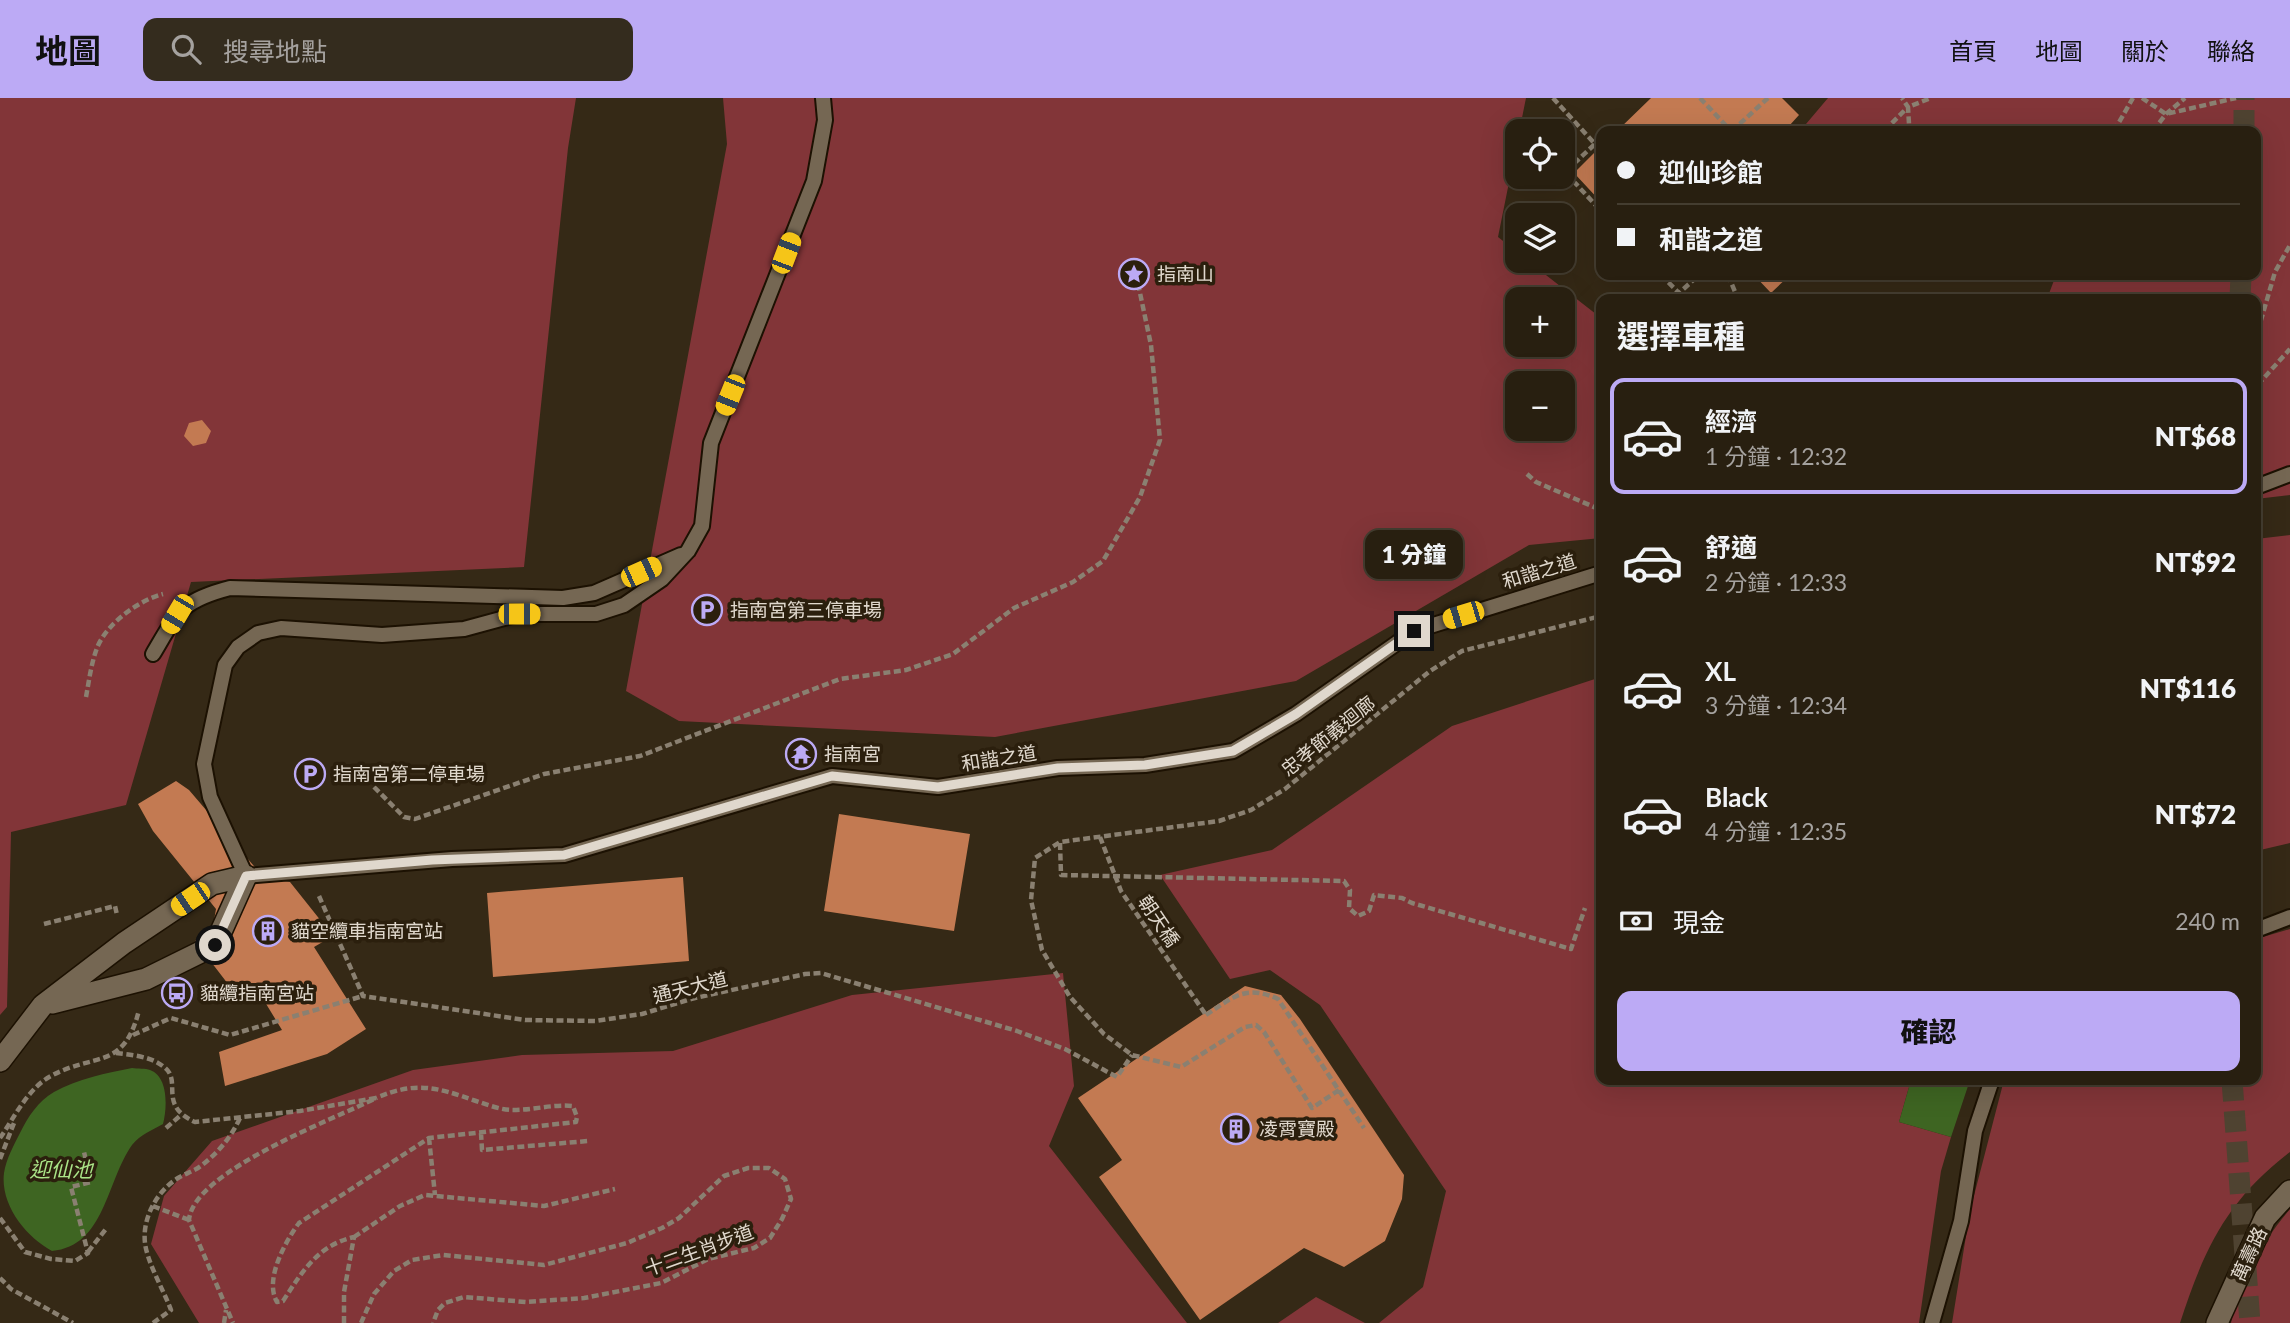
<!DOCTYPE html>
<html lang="zh-TW">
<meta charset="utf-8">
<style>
body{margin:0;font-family:Lato,"Noto Sans TC",sans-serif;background:#342c1e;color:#f1f3f6;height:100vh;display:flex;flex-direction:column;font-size:26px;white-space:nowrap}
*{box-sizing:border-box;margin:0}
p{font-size:23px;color:#a5a29f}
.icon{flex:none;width:38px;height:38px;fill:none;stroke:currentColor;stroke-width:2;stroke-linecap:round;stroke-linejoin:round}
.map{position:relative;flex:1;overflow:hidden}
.drawer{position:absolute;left:1596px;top:196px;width:665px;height:791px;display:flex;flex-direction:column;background:#281f10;border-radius:14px;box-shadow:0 7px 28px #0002,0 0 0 2px #443d30}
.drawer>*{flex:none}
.guide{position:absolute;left:1596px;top:28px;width:665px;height:154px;border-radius:14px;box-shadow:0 7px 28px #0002,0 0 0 2px #443d30;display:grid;align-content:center;height:154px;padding:0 21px;background:#281f10}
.controls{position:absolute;left:1505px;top:21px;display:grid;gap:14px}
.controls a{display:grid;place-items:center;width:70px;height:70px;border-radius:14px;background:#281f10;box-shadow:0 7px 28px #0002,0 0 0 2px #443d30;font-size:35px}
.end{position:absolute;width:32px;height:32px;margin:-16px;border:9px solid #e0d8cd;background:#111;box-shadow:0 0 0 4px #111}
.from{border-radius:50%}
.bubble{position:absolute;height:49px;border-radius:14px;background:#281f10;box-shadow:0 7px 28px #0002,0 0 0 2px #443d30;font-size:23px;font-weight:800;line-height:49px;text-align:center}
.car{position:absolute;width:21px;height:42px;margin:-21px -10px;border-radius:9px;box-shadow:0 0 5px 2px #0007;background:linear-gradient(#f5c518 24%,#345 0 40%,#f5c518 0 76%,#345 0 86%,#f5c518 0)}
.guide b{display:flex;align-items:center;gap:24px;height:66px;font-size:26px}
.guide b+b{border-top:2px solid #443d30}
.guide i{width:18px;height:18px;background:#f1f3f6}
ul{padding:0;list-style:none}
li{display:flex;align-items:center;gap:21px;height:116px;margin:0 14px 10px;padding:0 7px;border:4px solid transparent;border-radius:14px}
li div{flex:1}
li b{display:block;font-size:26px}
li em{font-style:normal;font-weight:800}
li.current{border-color:#bcaaf5}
li>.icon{width:63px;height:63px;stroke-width:1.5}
h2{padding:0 21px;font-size:32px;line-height:84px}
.pay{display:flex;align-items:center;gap:18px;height:77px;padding:0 21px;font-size:26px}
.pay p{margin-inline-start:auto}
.primary-button{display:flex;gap:14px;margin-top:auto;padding:14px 21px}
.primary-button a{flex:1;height:80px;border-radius:14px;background:#bcaaf5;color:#111;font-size:28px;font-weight:800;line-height:80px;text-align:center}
header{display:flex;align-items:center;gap:42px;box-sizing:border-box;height:98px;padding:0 35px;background:#bcaaf5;color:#111}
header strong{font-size:33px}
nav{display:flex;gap:38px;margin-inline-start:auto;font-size:24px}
.search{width:490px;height:63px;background:#342c1e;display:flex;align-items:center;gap:18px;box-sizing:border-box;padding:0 24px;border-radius:14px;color:#a5a29f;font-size:26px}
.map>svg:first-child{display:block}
</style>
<header>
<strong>地圖</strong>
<div class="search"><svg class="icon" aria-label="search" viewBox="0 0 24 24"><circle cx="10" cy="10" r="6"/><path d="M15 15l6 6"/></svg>搜尋地點</div>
<nav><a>首頁</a><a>地圖</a><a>關於</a><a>聯絡</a></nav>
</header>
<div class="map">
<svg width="2290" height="1225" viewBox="0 0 2290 1225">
<rect width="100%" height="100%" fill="#352916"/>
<!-- forest -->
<path fill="#823538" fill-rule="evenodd" d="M0,0H576L568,50L524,469L191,484L126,707L11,734L7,909L0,917Z
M723,0H1526L1498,139L1517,154V163H1528L1601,220V440L1529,447L1296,583L995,639L679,623L626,593L727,46ZM1517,201H1563V247H1517ZM1517,285H1563V331H1517Z
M1828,0H2290V397L2256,401V201H2047L2056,177H2256V33H1821L1806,26Z
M2290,437V745L2256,753V441Z
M1601,579V982H1911L1899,1024L1951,1039L1941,1073L1919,1225H1379L1423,1189L1446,1093L1320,907L1270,872L1230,881L1160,777L1272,752L1452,628Z
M2290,831V1054C2227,1102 2204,1151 2180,1225H1952L1970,1113L2004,982H2256V841Z
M1063,875L1074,988L1049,1048L1187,1225H199L151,1146L164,1098L212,1043L413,972L522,957L673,953L852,897Z
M2290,1111V1225H2231C2239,1182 2262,1144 2290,1111Z
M1316,1199L1365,1225H1278Z"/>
<!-- water -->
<path fill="#3e6522" d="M132,970C137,971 146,970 150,972C169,979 167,1011 163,1026C152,1032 140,1037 132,1047C106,1084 105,1148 52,1153C26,1139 0,1107 4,1075C6,1061 14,1047 20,1035C28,1019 38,1003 54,994C77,981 107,975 132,970Z
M1911,982H1970L1951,1039L1899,1024Z"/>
<!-- building -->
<path fill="#c37a52" d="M1651,0H1782L1799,17L1789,28L1797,33H1617Z
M1601,48V104L1574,75Z
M1754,177H1790L1771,195Z
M202,322L211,333L206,345L193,348L184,338L189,325Z
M176,683L189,692L264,780L290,784L333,838L314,849L366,931L327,956L225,988L219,954L282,932L257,891L238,899L195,843L213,828L216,811L153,733L138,706Z
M839,716L970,736L954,833L824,813Z
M683,779L689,863L493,879L487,795Z
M1245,888L1281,897L1300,921L1404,1077L1402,1101L1385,1143L1344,1169L1304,1150L1200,1222L1099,1079L1122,1062L1078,1000Z"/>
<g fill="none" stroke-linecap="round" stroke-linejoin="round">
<!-- motorway-tunnel -->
<path stroke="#4f4331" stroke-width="21" stroke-dasharray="21 10" stroke-linecap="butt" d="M2244,33V0
M2240,201L2241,177
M2232,982L2250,1225"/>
<!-- service casing -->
<g stroke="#1c1102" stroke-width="18">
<path id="service" d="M823,0L825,22L814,83L711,345L702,428L688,453L662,481L624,507L596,516H519L464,531L382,537L281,530L258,535L238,549L225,567L204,666L210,699L246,778L452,761L564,757L832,678L938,689L1058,670L1145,667L1233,653L1296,616L1414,533L1601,475
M2256,389L2290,376
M153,556C178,514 180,503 230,490L563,500L594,495L681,457
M2256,832L2290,819
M1932,1225L1961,1123L1975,1033L1992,982"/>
</g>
<!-- minor casing -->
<g stroke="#1c1102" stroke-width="24">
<path id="minor" d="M52,905L146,881L215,847L246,778
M0,963L43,907L124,845L212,786L246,778
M2217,1225L2265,1120L2290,1093"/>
</g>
<!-- path -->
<path stroke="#8a8071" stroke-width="4.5" stroke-dasharray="7 3.5" stroke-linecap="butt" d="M1553,0L1595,46L1565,74L1601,113
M1700,0L1731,33
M2142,0L2166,16L2236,0
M1732,33L1768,0
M1893,33L1889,28L1908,9L1902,0
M1916,33L1909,26L1908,9L1931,0
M2114,33L2133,0
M2153,33L2166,16L2185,0
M1661,177L1679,195L1699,177
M1728,177L1738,201
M2256,232L2259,229L2275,174L2290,147
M2256,284L2262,282L2290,251
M1527,376L1536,384L1601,412
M86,599C89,583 91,566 97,550C106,526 139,502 163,496
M374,689L404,719L415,721L544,676L640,658L840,581L906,572L953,556L1014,510L1073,484L1103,463L1140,399L1160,342L1151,247L1136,176
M1060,745L1061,777L1344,783L1350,792L1349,810L1358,818L1369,813L1374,797L1402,800L1412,805L1571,851L1585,810
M319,798L363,898L525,922L595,923L642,916L691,901L805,876L821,875L1017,933L1065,951L1117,979L1132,957
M44,826L115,808L117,817
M1206,917C1233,899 1246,886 1278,901L1364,1030
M133,937L171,920L230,937L363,898
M116,955C131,957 151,958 164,969C183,983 157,1007 195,1024L300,1013L376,1000C335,1021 193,1073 189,1122L233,1225
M1339,992L1312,1010L1264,934L1256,927L1245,929L1181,969L1132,957L1104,936L1070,899L1042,852L1031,802L1035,760L1060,744L1219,723L1251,712L1285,691L1430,573L1462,553L1601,518
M166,1030L181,1017
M481,1035L482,1052L588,1043
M0,1040C14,1020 28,990 51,978C95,954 124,973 139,912
M429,1040L435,1097
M0,1061L14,1025
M153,1108L189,1122
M0,1120L25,1154L51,1161L75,1163L88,1155L71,1089L91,1084L84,1054
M354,1139L400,1108L425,1097L544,1108L615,1091
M88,1154L106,1131
M0,1180L11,1191L73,1225
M153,1225L171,1212C164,1193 147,1164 145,1145C142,1120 157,1093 178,1080C186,1075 195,1073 202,1067C219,1054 231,1039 240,1020
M224,1225L226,1212
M344,1225V1194L354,1139C318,1147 302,1174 283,1203L277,1204C264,1182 285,1144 299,1125L429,1040L576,1024L577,1019L573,1008C553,1006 534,1012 513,1012C501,1012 488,1007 476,1003C436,989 416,983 376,1000
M361,1225L374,1196L394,1173L412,1162L443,1157L544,1167L627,1145L662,1130L679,1120L724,1078L748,1070H769L785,1081L791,1101L782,1121L770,1140L754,1150L708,1161L661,1185L584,1200L526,1204L464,1199L445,1205L438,1212L433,1225"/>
<!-- service -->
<use href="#service" stroke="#756753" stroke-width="14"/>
<!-- minor -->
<use href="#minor" stroke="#756753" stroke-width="21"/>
<!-- path-bridge -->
<path stroke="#8a8071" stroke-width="4.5" stroke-dasharray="7 3.5" stroke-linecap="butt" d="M1100,739L1121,793L1206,917"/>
</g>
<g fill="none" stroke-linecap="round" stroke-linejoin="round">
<!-- route -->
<path stroke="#e0d8cd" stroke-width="9" d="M215,847L246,778L432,762L564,757L832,678L938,689L1058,670L1145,667L1233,653L1296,616L1414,533"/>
</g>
<!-- icons -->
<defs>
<g id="sight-ring" transform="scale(1.575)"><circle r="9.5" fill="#2b1f0d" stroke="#bcaaf5" stroke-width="1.5"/><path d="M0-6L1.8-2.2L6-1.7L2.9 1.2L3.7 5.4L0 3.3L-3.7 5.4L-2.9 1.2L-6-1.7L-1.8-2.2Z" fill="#bcaaf5"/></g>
<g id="parking-ring" transform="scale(1.575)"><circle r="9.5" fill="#2b1f0d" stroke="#bcaaf5" stroke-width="1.5"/><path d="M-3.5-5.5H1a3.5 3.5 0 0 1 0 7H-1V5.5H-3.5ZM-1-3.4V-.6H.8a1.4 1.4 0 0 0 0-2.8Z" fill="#bcaaf5"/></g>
<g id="temple-ring" transform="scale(1.575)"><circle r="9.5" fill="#2b1f0d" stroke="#bcaaf5" stroke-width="1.5"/><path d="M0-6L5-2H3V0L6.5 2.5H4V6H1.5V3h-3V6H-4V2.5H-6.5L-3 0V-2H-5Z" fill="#bcaaf5"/></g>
<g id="building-ring" transform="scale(1.575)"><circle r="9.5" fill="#2b1f0d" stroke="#bcaaf5" stroke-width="1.5"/><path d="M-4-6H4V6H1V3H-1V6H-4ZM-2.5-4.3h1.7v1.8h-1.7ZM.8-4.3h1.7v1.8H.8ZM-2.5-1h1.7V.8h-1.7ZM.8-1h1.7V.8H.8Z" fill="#bcaaf5"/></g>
<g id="bus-ring" transform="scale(1.575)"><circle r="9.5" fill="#2b1f0d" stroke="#bcaaf5" stroke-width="1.5"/><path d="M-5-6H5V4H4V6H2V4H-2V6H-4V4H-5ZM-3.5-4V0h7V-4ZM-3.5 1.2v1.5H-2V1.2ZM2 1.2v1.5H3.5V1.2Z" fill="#bcaaf5"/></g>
</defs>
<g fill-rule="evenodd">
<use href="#sight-ring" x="1134" y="176"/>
<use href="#parking-ring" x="707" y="512"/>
<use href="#temple-ring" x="801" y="656"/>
<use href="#parking-ring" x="310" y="676"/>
<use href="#building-ring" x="268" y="833"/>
<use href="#bus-ring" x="177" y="895"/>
<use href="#building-ring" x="1236" y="1031"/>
</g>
<g text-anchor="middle" stroke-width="7" stroke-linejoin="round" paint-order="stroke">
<!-- poi labels -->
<g font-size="19" fill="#e0d8cd" stroke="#2b1f0d" text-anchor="start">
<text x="1157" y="183">指南山</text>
<text x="730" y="519">指南宮第三停車場</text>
<text x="824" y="663">指南宮</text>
<text x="333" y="683">指南宮第二停車場</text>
<text x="291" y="840">貓空纜車指南宮站</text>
<text x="200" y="902">貓纜指南宮站</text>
<text x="1259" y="1038">凌霄寶殿</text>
</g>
<!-- street labels -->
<g font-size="19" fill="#e0d8cd" stroke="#2b1f0d">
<text transform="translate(1539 473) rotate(-17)" y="7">和諧之道</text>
<text transform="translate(1328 638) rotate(-39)" y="7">忠孝節義迴廊</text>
<text transform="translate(999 660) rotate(-9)" y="7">和諧之道</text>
<text transform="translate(1159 823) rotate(56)" y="7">朝天橋</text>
<text transform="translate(690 889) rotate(-14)" y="7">通天大道</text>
<text transform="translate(699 1152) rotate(-20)" y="7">十二生肖步道</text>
<text transform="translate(2249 1156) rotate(-65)" y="7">萬壽路</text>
</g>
<!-- water labels -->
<g font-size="21" font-style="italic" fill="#aae487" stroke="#2b1f0d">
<text x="61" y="1079">迎仙池</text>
</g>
</g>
</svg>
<div class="controls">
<a><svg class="icon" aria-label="locate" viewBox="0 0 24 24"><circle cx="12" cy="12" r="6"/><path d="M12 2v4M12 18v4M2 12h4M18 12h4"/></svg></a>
<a><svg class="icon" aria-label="layers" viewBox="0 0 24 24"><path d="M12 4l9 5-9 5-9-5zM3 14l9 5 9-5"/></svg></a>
<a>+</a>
<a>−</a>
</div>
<i class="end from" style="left:215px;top:847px"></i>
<i class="end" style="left:1414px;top:533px"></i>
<div class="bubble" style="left:1365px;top:432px;width:98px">1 分鐘</div>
<i class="car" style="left:786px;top:155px;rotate:21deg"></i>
<i class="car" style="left:730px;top:297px;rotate:202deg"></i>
<i class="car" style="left:641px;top:474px;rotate:66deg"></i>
<i class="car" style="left:177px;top:516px;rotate:211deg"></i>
<i class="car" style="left:519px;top:516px;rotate:90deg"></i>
<i class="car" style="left:1463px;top:517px;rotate:253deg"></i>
<i class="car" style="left:190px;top:801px;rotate:236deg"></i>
<div class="guide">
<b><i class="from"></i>迎仙珍館</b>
<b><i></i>和諧之道</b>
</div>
<section class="drawer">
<h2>選擇車種</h2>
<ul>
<li class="current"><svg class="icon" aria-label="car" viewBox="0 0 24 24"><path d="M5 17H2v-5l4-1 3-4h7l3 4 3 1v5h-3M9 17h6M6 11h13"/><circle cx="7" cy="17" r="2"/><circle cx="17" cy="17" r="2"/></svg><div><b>經濟</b><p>1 分鐘 · 12:32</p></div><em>NT$68</em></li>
<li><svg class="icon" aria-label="car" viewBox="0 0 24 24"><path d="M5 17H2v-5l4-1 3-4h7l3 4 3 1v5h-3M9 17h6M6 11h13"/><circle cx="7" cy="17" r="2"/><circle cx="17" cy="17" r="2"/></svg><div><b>舒適</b><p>2 分鐘 · 12:33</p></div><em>NT$92</em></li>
<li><svg class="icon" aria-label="car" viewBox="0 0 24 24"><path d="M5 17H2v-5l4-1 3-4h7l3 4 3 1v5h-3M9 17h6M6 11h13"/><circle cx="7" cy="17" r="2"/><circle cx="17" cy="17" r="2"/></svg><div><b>XL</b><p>3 分鐘 · 12:34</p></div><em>NT$116</em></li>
<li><svg class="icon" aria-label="car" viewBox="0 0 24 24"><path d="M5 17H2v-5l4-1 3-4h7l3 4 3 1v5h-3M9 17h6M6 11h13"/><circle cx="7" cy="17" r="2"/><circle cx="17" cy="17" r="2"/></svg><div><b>Black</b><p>4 分鐘 · 12:35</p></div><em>NT$72</em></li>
</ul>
<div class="pay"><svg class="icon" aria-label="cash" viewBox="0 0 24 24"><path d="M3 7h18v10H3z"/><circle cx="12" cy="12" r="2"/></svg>現金<p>240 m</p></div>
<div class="primary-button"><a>確認</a></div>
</section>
</div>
